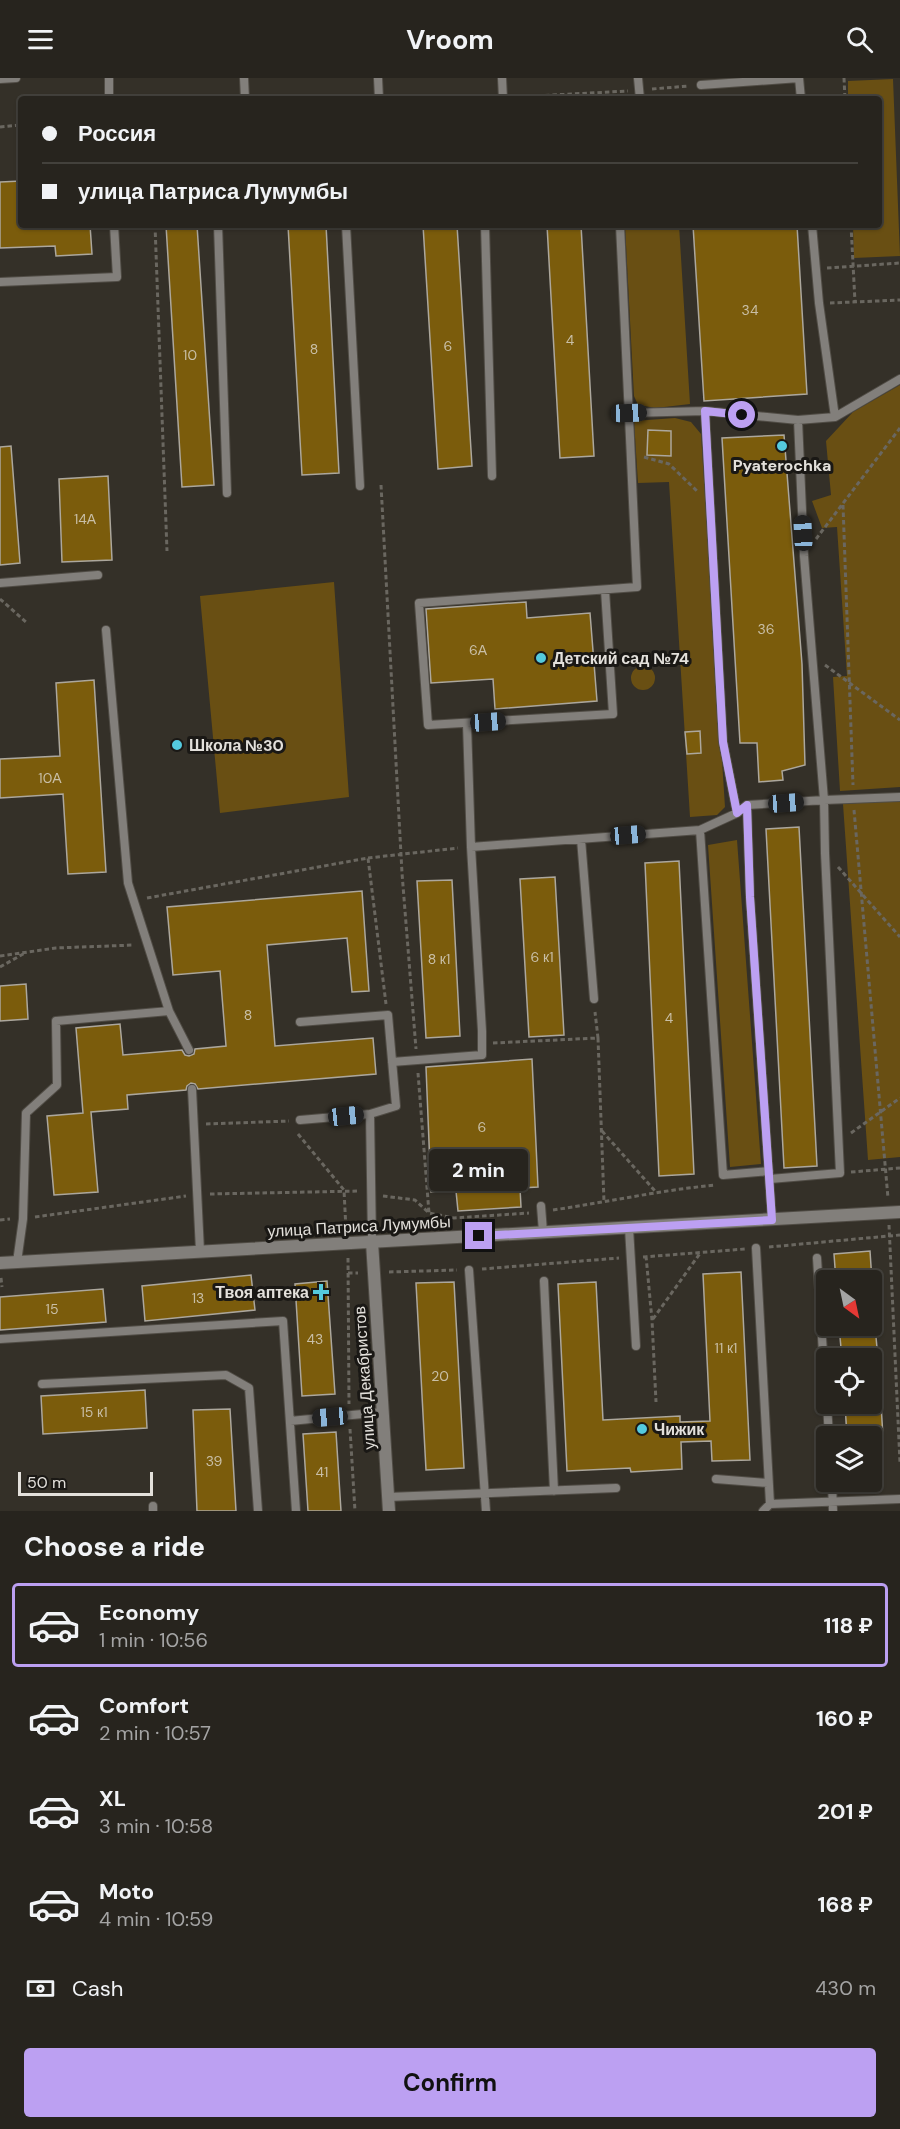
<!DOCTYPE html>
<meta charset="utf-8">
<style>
body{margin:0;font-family:"DM Sans",sans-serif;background:#33302b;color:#f1f3f6;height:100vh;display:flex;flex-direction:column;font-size:22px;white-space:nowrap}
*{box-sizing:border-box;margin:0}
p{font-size:20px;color:#a4a4a4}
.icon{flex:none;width:33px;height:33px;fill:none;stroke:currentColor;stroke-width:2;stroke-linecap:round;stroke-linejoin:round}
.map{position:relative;height:1433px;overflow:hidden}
.panel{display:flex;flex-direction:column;background:#27241e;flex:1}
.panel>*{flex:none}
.guide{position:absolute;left:18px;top:18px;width:864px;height:132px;border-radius:6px;box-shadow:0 2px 4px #0004,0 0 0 2px #43413c;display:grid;align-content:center;height:132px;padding:0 24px;background:#27241e}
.needle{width:39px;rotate:147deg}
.buttons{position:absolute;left:816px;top:1192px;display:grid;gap:12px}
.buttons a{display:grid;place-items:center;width:66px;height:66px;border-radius:6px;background:#27241e;box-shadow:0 2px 4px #0004,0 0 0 2px #43413c;font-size:30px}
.scale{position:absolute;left:18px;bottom:15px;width:135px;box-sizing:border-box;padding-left:6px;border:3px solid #e3e0db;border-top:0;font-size:16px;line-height:21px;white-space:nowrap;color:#e3e0db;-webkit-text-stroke:4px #1a1815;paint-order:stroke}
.end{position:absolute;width:27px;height:27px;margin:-14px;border:8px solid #bca0f2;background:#111;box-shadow:0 0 0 3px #111}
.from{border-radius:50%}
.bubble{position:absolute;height:42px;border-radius:6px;background:#27241e;box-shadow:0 2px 4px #0004,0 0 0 2px #43413c;font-size:20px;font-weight:700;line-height:42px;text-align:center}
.car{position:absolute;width:18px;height:36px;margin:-18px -9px;border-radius:8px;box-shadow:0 0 4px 2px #0007;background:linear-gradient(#222 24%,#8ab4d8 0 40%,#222 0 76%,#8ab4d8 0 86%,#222 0)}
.guide b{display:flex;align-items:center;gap:21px;height:57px;font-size:22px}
.guide b+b{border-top:2px solid #43413c}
.guide i{width:15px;height:15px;background:#f1f3f6}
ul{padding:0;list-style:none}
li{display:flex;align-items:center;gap:18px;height:84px;margin:0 12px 9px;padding:0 12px;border:3px solid transparent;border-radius:6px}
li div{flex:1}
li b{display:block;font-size:22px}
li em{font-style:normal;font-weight:700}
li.current{border-color:#bca0f2}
li>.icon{width:54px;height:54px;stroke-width:1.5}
h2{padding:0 24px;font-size:27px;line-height:72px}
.pay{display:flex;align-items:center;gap:15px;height:66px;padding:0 24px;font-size:22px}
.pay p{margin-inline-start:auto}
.action{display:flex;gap:12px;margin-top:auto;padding:12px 24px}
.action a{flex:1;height:69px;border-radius:6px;background:#bca0f2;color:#111;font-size:24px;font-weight:700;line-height:69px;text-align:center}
header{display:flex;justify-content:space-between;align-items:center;height:78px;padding:0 24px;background:#27241e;font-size:27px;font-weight:700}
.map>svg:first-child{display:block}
</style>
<header><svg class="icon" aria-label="menu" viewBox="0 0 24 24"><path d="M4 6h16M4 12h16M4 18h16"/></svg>Vroom<svg class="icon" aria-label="search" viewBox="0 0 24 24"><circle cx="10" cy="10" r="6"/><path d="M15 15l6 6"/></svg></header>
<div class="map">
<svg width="900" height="1433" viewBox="0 0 900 1433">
<rect width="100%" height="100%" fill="#343028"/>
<!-- green -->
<path fill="#694f13" d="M893,1L900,178L854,180L853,147H879V21H848V3Z
M625,147H679L690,326L656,330L638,327L634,318Z
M900,307V709L840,713L833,599L847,598L837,449L822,450L812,423L831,417L826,363L853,334Z
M675,340L691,344L701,356L725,729L717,737L690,739L669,404L638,405L634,343Z
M334,504L349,719L220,735L200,518Z
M631 600a12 12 0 1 1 24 0a12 12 0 1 1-24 0Z
M900,722V1079L868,1082L843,726Z
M737,762L761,1086L730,1089L708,767Z"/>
<!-- building -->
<path fill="#7b5c0c" stroke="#aca79d" stroke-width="1.5" d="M21,103V147H90L92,176L56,178L55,168L0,170V104Z
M166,147H197L214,407L182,409Z
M288,147H326L339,395L302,397Z
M423,147H457L472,388L438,391Z
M547,147H581L594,378L560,380Z
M693,147H797L807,316L704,323Z
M648,352L671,353V378L647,377Z
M784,357L802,586L805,687L782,693L783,702L759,704L757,665H740L722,360Z
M11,368L20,485L0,487V369Z
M108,398L112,482L62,484L59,401Z
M526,524L527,540L590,535L597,623L495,631L493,601L431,605L426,531Z
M94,602L106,794L68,796L63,716L0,720V681L60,678L56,605Z
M700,653L701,675L687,676L685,654Z
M799,749L817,1088L784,1090L766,751Z
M679,783L694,1096L659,1098L645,785Z
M555,799L564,957L529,959L520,801Z
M452,802L460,958L426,960L417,803Z
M362,813L369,913L352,914L347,860L267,867L275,968L373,960L376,996L198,1011L195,1006L191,1005L187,1008L186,1012L127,1017L128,1031L91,1034L98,1114L54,1117L47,1038L83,1035L76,950L120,946L123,977L182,972L185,977L189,978L194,976L195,971L226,968L220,893L173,897L167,829Z
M26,906L28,941L0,943V908Z
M532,981L538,1109L520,1110L521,1129L458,1133L456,1113L431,1114L426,989Z
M870,1173L872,1203H836L834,1176Z
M741,1194L750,1382L712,1383L711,1363L681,1364L682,1391L631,1394L630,1390L567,1393L558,1206L596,1204L603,1342L680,1338V1344L710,1343L703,1196Z
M251,1197L255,1232L145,1243L142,1208Z
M327,1203L335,1316L302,1318L295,1206Z
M454,1204L464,1390L426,1392L416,1205Z
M103,1211L106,1244L0,1252V1219Z
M839,1248H875L878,1281H842Z
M145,1312L147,1350L43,1356L41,1318Z
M845,1326H881L883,1359H847Z
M230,1331L236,1433H197L193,1332Z
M336,1354L341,1433H308L303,1356Z"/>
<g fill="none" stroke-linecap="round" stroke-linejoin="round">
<!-- lane casing -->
<g stroke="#504c45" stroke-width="10">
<path id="lane" d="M109,0V21
M244,0L245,21
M378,0L379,21
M502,0L503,21
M638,0L640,21
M0,1L16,0
M701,7L799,0L801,21
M218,147L227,415
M346,147L360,408
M485,147L492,398
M812,147L819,225L835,339
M0,204L117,199L114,147
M705,333L798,342L835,339L900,301
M629,335L705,333L723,664L737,735
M798,342L804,478L824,722L900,719
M0,505L98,497
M605,512L613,636L428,647L419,525L637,509L620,147
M467,646L471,769
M747,727L750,819L772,1142
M700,752L723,1097L769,1093
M581,761L594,921
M169,933L189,972
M300,944L388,937L396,1028L370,1036L372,1164
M392,984L482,977V953L471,769L700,752L737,735L747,727L824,722L825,775L840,1095L770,1101
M192,1011L200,1173
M300,1042L370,1036
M541,1128L543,1154
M629,1150L636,1268
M756,1170L770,1426
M817,1180L826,1323
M17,1184L23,1141L26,1035L57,1007L56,943L169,933L128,805L106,552
M469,1192L486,1433
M544,1203L554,1413
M0,1261L283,1243L296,1433
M42,1306L226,1297L249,1310L258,1433
M827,1326L829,1359
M290,1343L383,1334
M716,1401L768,1405
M832,1404L833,1433
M388,1419L616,1410
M153,1428V1433
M763,1433L770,1426L900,1421"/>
</g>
<!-- street casing -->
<g stroke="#504c45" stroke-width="14">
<path id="street" d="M372,1164L389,1433
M0,1185L900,1134"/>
</g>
<!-- path -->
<path stroke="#6a6760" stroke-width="3" stroke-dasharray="4.5 3" stroke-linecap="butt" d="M844,0L845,21
M652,11L688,8
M515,19L628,13
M0,49L21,47
M155,147L167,473
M851,147L855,224
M827,190L900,185
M830,225L900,222
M644,379L669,386L697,413
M381,407L402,795L416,971
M843,427L853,707
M816,461L900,350
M0,521L27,545
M825,587L900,642
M854,732L888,1120
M368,780L458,770
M838,789L900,859
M147,820L368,780L386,926
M0,878L56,870L134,867
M0,889L25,875
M598,960L604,1124
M493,965L598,960L595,934
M418,995L429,1135
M206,1046L289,1043
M602,1053L655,1113
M851,1055L900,1020
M298,1056L344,1112L346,1152
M851,1094L900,1090
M210,1116L359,1113
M383,1118L415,1122L429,1135L454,1140L529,1135
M553,1132C608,1124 661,1112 716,1107
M35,1139L186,1118
M0,1142L10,1141
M889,1147L900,1385
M769,1169L900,1157
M646,1178L652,1242L656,1324
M643,1179L745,1171
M348,1180L349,1326
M482,1191L619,1180
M389,1194L457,1192
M348,1195H358
M1,1200L2,1209
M653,1241L701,1174
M350,1351L355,1433"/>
<!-- lane -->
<use href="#lane" stroke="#827f7b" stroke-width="8"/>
<!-- street -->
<use href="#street" stroke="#827f7b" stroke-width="12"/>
</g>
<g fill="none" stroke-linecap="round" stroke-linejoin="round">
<!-- route -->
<path stroke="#bca0f2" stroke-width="8" d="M479,1158L772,1142L750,819L747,727L737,735L723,664L705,333L742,337"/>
</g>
<!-- markers -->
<g fill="#54cade" stroke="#1a1815" stroke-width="2">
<circle cx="782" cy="368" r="6"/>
<circle cx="541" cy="580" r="6"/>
<circle cx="177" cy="667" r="6"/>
<path d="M318 1205h6v6h6v6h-6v6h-6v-6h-6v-6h6z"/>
<circle cx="642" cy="1351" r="6"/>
</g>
<g text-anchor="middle" stroke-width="6" stroke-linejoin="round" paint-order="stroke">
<!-- number labels -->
<g font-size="14" fill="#c9bfa7">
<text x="750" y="237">34</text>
<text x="570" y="267">4</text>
<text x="448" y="273">6</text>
<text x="314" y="276">8</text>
<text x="190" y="282">10</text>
<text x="85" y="446">14А</text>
<text x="766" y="556">36</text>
<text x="478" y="577">6А</text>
<text x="50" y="705">10А</text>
<text x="542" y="884">6 к1</text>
<text x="439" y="886">8 к1</text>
<text x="248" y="942">8</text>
<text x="669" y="945">4</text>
<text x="482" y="1054">6</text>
<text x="198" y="1225">13</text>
<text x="52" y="1236">15</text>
<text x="315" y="1266">43</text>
<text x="726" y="1275">11 к1</text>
<text x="440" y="1303">20</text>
<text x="94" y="1339">15 к1</text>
<text x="214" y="1388">39</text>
<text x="322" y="1399">41</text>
</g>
<!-- poi labels -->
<g font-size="16" font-weight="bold" fill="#e3e0db" stroke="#1a1815" text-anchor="start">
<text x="782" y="393" text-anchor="middle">Pyaterochka</text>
<text x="553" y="586">Детский сад №74</text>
<text x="189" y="673">Школа №30</text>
<text x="309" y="1220" text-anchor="end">Твоя аптека</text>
<text x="654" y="1357">Чижик</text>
</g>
<!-- street labels -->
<g font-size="16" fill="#e3e0db" stroke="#1a1815">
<text transform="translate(359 1148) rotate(-3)" y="6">улица Патриса Лумумбы</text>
<text transform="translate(364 1300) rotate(-94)" y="6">улица Декабристов</text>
</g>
</g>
</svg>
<div class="buttons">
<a><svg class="needle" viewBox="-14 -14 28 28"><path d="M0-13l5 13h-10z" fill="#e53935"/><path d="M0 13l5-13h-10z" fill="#a4a4a4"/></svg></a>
<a><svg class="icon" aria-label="locate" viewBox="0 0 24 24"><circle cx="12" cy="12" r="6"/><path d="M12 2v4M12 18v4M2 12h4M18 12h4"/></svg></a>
<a><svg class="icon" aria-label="layers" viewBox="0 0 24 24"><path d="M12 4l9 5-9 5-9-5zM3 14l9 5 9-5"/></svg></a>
</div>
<div class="scale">50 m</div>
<i class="end from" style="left:742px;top:337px"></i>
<i class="end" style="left:479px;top:1158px"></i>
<div class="bubble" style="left:429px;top:1071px;width:99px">2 min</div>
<i class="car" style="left:629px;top:335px;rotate:88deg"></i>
<i class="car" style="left:803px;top:455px;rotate:357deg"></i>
<i class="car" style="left:488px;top:644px;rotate:86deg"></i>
<i class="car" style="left:786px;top:725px;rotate:86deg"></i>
<i class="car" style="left:628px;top:757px;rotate:85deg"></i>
<i class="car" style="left:346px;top:1038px;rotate:84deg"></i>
<i class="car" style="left:330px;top:1339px;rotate:265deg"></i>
<div class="guide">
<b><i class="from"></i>Россия</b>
<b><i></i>улица Патриса Лумумбы</b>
</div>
</div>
<section class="panel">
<h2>Choose a ride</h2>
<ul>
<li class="current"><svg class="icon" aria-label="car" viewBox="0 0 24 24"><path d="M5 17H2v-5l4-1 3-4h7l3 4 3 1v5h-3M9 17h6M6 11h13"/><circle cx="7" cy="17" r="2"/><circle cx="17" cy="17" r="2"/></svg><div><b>Economy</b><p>1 min · 10:56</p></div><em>118 ₽</em></li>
<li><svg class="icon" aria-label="car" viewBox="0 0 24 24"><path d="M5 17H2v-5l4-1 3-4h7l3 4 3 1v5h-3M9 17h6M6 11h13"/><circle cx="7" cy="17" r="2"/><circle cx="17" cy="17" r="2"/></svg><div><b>Comfort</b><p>2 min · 10:57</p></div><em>160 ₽</em></li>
<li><svg class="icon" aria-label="car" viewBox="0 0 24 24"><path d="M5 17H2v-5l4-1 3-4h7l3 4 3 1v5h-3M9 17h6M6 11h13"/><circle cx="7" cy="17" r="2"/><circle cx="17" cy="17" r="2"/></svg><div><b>XL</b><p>3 min · 10:58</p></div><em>201 ₽</em></li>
<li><svg class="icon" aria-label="car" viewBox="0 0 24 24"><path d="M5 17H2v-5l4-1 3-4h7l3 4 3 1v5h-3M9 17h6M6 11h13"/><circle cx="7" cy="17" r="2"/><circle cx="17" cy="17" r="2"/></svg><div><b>Moto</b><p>4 min · 10:59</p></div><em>168 ₽</em></li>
</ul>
<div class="pay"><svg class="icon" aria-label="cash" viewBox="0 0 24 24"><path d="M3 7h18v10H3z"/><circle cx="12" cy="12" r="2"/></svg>Cash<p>430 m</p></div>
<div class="action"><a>Confirm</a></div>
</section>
